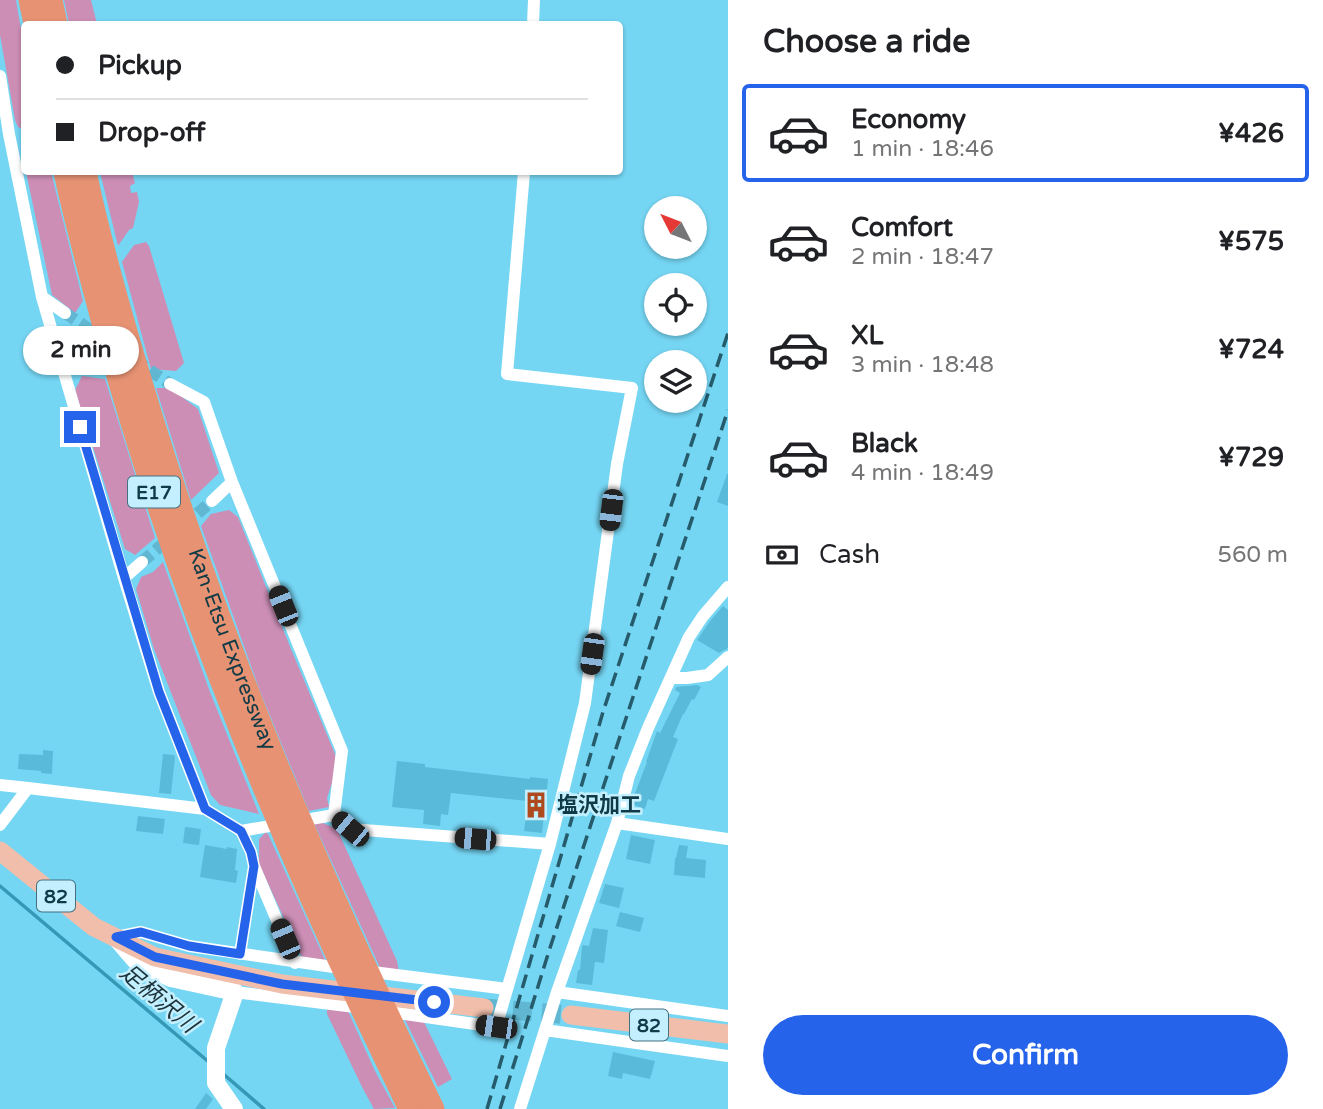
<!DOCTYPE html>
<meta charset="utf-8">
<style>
body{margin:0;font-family:"Varela Round","Noto Sans JP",sans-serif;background:#f2f2f2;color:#202124;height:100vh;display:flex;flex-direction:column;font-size:26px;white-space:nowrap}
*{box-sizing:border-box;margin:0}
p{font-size:23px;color:#757577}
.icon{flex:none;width:38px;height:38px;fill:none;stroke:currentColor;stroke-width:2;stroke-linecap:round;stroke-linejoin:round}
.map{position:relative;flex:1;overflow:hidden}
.panel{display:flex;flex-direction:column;background:#fff;width:595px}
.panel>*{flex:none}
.banner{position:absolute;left:21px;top:21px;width:602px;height:154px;border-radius:7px;box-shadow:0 2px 5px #0004;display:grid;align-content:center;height:154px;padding:0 35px;background:#fff}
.needle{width:46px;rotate:312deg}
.tools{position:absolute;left:644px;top:196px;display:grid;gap:14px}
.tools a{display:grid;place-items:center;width:63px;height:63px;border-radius:50%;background:#fff;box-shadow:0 2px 5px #0004;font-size:35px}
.end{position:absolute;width:32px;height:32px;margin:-16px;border:9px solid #2563eb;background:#fff;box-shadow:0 0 0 4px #fff}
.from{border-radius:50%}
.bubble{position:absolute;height:49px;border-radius:24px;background:#fff;box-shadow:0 2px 5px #0004;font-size:23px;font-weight:800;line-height:49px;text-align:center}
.car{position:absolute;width:21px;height:42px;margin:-21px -10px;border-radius:9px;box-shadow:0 0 5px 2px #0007;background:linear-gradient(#222 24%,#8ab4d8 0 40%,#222 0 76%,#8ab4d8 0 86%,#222 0)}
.banner b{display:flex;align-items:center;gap:24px;height:66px;font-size:26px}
.banner b+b{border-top:2px solid #e0e0e0}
.banner i{width:18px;height:18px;background:#202124}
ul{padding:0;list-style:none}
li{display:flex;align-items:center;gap:21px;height:98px;margin:0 14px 10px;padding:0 21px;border:4px solid transparent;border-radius:7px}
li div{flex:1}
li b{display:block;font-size:26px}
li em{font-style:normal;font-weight:800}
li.on{border-color:#2563eb}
li>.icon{width:63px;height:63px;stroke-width:1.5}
h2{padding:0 35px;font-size:32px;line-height:84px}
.pay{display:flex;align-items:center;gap:18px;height:77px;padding:0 35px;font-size:26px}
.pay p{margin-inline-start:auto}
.cta{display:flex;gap:14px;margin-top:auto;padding:14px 35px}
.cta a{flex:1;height:80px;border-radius:42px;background:#2563eb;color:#fff;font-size:28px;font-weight:800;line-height:80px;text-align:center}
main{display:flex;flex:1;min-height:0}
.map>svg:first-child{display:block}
</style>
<main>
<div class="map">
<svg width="728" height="1109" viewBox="0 0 728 1109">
<rect width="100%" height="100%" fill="#75d6f4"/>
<!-- green -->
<path fill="#cc8eb5" d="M0,0H16L24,46V130L18,127L15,120L0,35Z
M64,0H91L97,24H69Z
M26,172H51L83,301L75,313L52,295Z
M100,172H132L135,183L130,186L131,193L137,192L139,202L133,228L129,230L118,246Z
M146,242L149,246L184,363L176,371L151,369L122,262L134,245Z
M72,330L95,344L101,364L70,360L66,340Z
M82,376L105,379L155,538L135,555L125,549L75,390Z
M156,388H170L198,409L219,473L191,500Z
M229,510L238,517L291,649L335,754L337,768L327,798L329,807L309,811L260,691L201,526L211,514Z
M163,562L210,692L259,814L220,805L211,795L154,649L136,589L141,577L153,572Z
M314,823H323L337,829L397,961L399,972L381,970Z
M266,832L268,834L327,964L304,962L259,864V839Z
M327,1008L348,1011L375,1071L395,1108L374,1109L363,1089L327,1014Z
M404,1018L423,1020L452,1079L438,1087Z"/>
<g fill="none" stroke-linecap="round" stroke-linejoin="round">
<!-- stream -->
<path stroke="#3599b5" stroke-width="3.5" d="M0,886L210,1063
M221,1072L264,1109"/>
</g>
<!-- building -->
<path fill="#59bbd9" d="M727,474H728V506L717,502Z
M723,606L728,610V648L719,653L697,640L710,621Z
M697,685L701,687L694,700L692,699L684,714H683L673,737L678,739L654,801L648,799L645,809L631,804L647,762H646L657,731L660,733L680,693L675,690L676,687Z
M43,750L53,751L52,774L41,773V771L18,769L19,754L43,755Z
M163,754L174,755L175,757L171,794L159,793Z
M397,761L425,764V767L530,779V777L548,779L542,833L524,831L528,801L451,793L448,815L441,814L440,826L423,824L424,810L392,807Z
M138,816L165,819L163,834L136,831Z
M185,827L201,829L199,845L183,843Z
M631,835L655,840L650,864L626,859Z
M205,845L227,849V847L237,849L235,870L238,871L236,883L200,877Z
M679,845L688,846L686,858L706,860L705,878L674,875L675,858H676Z
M605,884L624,888L619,908L599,903Z
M620,912L644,918L640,932L616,926Z
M593,928L608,930L604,963L595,962L592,985L576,983L578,970H580L582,947L583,945L589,946Z
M613,1052L655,1061L650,1079L623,1073L622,1079L608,1076Z
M206,1093L213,1099L206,1109H195Z"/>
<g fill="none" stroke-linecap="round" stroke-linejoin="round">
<!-- street-tunnel -->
<path stroke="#61b7d1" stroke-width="12" stroke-dasharray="12 6" stroke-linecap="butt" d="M65,313L106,340
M135,360L170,384
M184,525L212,501
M142,562L171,537"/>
<!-- primary-tunnel -->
<path stroke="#61b7d1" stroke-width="19" stroke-dasharray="19 10" stroke-linecap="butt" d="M484,1008L571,1015"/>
<!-- street -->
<path stroke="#fff" stroke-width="12" d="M533,24L534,0
M0,76L9,134L42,297L124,578L159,692L205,809
M42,297L65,313
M170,384L204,402L232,482L342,751L334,815
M212,501L232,482
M124,578L142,562
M671,678H687L708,675L728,657
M0,785L28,788
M617,823L728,839
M0,825L28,788L205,809L241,831L251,852L254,866L240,954
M241,831L334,815L350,829L550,844
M254,866L295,963
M116,937L141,932L189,946L347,969
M365,971L507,989
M235,992L363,1008
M557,992L728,1016
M384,1011L496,1027L550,844L585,703L617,464L632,388L507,374L524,172
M545,1030L728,1056
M520,1109L557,992L617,823L629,776L648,728L689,637L703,616L728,587"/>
<!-- secondary -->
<path stroke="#fff" stroke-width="18" d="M118,940L137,962L171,978L235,992L216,1048V1083L234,1109"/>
<!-- primary -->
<path stroke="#f0beab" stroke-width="19" d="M0,851L94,927L155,957L282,984L484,1008
M571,1015L728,1034"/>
<!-- highway -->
<g stroke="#e69273" stroke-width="23">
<path d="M30,0L35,24"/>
<path d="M51,0L56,24"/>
<path d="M65,172C77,228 93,285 108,341C182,606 289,862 410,1109"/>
<path id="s1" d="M85,172C103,256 128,340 153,422C226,659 324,887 433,1109"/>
</g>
<!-- rail -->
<path stroke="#255b6b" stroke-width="3.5" stroke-dasharray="14 7" stroke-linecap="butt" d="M487,1109L603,712L728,333
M500,1109L549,951L728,410"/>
</g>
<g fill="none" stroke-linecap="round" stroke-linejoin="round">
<!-- route -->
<path stroke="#2563eb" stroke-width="9" d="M80,427L159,692L205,809L241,831L251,852L254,866L240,954L189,946L141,932L116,937L155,957L282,984L434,1002"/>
</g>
<!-- icons -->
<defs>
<g id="building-bare" transform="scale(2.1)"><path d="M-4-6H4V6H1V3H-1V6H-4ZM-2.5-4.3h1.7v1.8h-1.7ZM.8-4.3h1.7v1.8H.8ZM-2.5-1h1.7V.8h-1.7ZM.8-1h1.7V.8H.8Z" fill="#af491e" stroke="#c3efff" stroke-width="2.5" paint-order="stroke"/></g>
</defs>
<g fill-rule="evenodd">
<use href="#building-bare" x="536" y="805"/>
</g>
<g text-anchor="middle" stroke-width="5" stroke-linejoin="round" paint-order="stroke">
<!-- shield labels -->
<g fill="#c3efff" stroke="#45707e" stroke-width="2">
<rect x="128" y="476.5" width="52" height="31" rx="5"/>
<rect x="37" y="880.5" width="38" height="31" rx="5"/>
<rect x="630" y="1009.5" width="38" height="31" rx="5"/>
</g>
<g font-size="19" font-weight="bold" fill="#0f3a46">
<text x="154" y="499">E17</text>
<text x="56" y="903">82</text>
<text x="649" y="1032">82</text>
</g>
<!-- street labels -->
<g font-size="21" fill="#0f3a46" stroke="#c3efff">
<text dy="7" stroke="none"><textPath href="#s1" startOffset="500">Kan-Etsu Expressway</textPath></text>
</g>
<!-- poi labels -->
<g font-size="21" font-weight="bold" fill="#0f3a46" stroke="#c3efff" text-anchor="start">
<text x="557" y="812">塩沢加工</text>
</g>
<!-- water labels -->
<g font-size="23" font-style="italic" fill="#1c3239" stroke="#c3efff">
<text transform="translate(159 998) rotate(40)" y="8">足柄沢川</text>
</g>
</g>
</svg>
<div class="tools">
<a><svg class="needle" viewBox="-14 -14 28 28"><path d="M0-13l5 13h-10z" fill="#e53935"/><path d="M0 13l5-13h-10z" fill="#757577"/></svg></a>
<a><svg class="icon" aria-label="locate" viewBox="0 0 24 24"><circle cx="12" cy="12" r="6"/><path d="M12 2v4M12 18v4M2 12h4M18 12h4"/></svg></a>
<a><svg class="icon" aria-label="layers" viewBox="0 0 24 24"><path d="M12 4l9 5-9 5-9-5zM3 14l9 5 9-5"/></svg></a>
</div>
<i class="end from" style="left:434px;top:1002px"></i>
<i class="end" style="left:80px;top:427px"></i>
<div class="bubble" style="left:23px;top:326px;width:116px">2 min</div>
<i class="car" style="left:611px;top:510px;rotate:187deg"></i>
<i class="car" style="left:283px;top:606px;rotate:338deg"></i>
<i class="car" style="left:592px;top:654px;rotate:188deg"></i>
<i class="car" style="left:350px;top:829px;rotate:310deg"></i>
<i class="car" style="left:475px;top:839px;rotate:275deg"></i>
<i class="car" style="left:285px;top:939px;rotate:337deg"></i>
<i class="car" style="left:496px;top:1027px;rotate:278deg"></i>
<div class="banner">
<b><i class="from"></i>Pickup</b>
<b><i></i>Drop-off</b>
</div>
</div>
<section class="panel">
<h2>Choose a ride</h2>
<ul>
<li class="on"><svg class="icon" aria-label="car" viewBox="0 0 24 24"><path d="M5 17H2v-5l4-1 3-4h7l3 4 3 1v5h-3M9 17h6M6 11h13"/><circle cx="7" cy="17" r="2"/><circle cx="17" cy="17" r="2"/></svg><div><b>Economy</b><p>1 min · 18:46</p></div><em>¥426</em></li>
<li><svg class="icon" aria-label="car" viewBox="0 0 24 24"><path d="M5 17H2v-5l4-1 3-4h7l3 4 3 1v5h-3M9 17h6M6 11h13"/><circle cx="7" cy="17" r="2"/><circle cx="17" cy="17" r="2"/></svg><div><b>Comfort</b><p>2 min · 18:47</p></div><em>¥575</em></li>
<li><svg class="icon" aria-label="car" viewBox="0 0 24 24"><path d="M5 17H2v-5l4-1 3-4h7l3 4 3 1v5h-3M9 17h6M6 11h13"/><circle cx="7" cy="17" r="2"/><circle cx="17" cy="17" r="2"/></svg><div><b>XL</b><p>3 min · 18:48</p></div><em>¥724</em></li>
<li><svg class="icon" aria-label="car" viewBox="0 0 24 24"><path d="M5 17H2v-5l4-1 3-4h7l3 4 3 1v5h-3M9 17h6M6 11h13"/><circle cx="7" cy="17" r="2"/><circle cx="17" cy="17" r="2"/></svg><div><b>Black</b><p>4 min · 18:49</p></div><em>¥729</em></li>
</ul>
<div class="pay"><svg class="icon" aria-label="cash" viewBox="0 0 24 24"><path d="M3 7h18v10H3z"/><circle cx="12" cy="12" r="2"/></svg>Cash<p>560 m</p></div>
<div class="cta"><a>Confirm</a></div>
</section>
</main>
